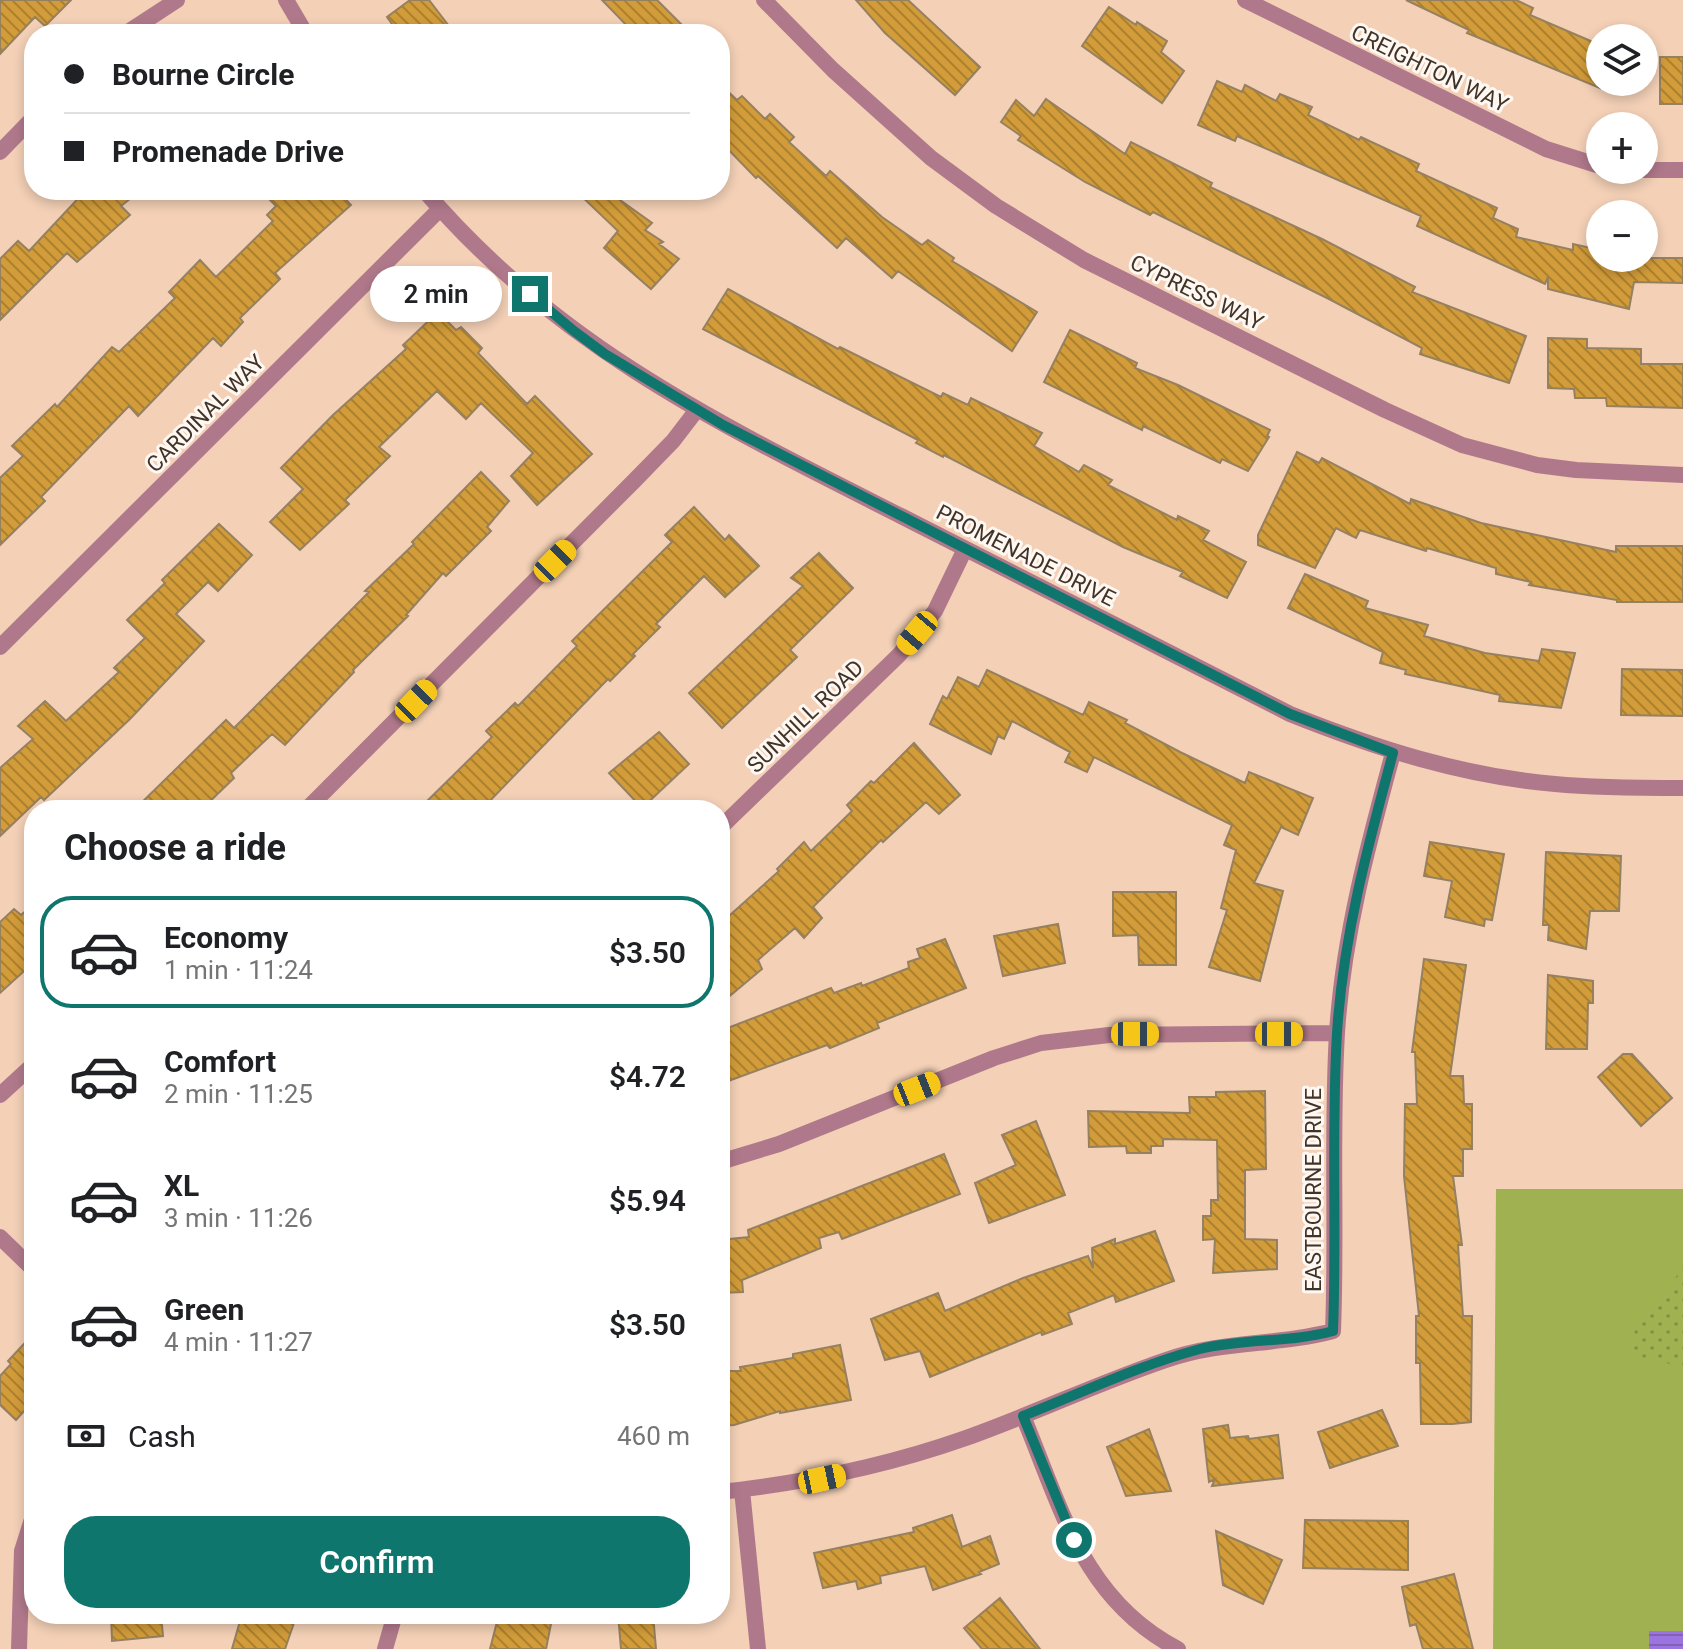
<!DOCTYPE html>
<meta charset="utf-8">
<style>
body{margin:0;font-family:Roboto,sans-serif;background:#f2f2f2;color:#202124;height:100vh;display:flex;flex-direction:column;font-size:30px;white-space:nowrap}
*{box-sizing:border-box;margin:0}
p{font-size:26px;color:#757577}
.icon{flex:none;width:44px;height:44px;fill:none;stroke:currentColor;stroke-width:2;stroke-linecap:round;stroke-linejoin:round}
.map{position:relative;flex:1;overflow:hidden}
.panel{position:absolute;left:24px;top:800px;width:706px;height:824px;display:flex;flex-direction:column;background:#fff;border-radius:32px;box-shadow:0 4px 12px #0003}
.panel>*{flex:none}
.top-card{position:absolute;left:24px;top:24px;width:706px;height:176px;border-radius:32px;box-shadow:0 4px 12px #0003;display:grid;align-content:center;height:176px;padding:0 40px;background:#fff}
.controls{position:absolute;left:1586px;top:24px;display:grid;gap:16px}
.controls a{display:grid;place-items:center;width:72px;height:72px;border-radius:50%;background:#fff;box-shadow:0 4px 12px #0003;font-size:40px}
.end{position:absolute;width:36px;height:36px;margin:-18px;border:10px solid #0f766e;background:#fff;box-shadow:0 0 0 4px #fff}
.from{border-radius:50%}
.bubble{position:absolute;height:56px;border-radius:28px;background:#fff;box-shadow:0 4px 12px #0003;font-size:26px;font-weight:600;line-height:56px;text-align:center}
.car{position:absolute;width:24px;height:48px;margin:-24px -12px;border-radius:10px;box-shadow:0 0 6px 2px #0007;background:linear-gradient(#f5c518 24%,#345 0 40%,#f5c518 0 76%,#345 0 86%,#f5c518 0)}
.top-card b{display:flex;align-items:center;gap:28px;height:76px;font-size:30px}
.top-card b+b{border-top:2px solid #e0e0e0}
.top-card i{width:20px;height:20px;background:#202124}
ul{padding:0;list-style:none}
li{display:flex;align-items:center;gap:24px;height:112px;margin:0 16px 12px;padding:0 24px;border:4px solid transparent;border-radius:32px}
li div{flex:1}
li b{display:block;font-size:30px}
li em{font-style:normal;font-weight:600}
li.current{border-color:#0f766e}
li>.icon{width:72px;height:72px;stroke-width:1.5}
h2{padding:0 40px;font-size:36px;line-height:96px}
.pay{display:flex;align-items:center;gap:20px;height:88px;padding:0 40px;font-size:30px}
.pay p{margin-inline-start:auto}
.primary-button{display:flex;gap:16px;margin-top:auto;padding:16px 40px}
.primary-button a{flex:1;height:92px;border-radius:32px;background:#0f766e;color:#fff;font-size:32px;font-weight:600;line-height:92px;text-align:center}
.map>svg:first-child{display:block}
</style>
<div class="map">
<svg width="1683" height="1649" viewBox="0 0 1683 1649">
<defs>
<pattern id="garden-dots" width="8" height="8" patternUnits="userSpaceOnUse" patternTransform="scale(2)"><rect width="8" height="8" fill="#9fb151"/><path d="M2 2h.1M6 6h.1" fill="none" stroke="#839143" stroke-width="1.8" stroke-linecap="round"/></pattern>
<pattern id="water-rules" width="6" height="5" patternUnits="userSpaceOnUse" patternTransform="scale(2)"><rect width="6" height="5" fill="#9c74e1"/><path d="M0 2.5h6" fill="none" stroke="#8160b6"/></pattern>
<pattern id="building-back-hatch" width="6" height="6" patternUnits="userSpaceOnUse" patternTransform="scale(2)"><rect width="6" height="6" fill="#d29c3a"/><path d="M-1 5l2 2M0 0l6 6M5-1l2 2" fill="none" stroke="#ac8031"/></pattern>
</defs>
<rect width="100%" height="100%" fill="#f3d0b6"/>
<!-- grass -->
<path fill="#9fb151" d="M1496,1189H1683V1649H1493Z"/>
<!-- garden -->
<path fill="url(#garden-dots)" d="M1683,1268V1367L1624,1353L1637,1326Z"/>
<!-- water -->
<path fill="url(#water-rules)" d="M1649,1631H1683V1649H1649Z"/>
<!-- building -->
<path fill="url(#building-back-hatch)" stroke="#958060" stroke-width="2" d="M0,0H71L45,26L35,17L0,54Z
M410,0H429L455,34H399L387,17Z
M602,0H657L691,34H635Z
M856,0H908L980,67L955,95L885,33Z
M1406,0H1516L1533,8L1530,15L1600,45V88L1467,33L1469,30Z
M1109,7L1136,25L1137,22L1167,41L1161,52L1184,71L1162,103L1082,46Z
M1660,57H1683V104H1660Z
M1217,81L1242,92L1245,85L1276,101L1280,94L1312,107L1308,115L1359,140L1361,137L1419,164L1416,171L1497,208L1493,218L1518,229L1516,237L1573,250V244L1600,250V258H1683V283L1634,282L1629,309L1548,289V277L1545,284L1417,226L1421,216L1237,136L1235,141L1198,125Z
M720,84L737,100L742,96L765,119L770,114L794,137L789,142L826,176L830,171L882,217L922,245L928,240L954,258L952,261L1037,312L1012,351L898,271L892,278L846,238L837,248L758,176L756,178L720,141Z
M1046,99L1125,154L1131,142L1212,183L1210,187L1322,239L1415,287L1412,292L1526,336L1509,383L1420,354L1422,348L1329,299L1153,212L1150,215L1085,182L1018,140L1021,136L1001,122L1016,100L1034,116Z
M86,190H141L121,206L130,215L77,262L67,253L0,320V259L18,241L29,251Z
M260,190H337L351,205L275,273L280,279L240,318L243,322L221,346L213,338L138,416L129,406L41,497L45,501L0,545V478L23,456L12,446L55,404L57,407L112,347L119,352L175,298L169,292L200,260L216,277L273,221L267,215L276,206Z
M575,190H606L652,223L645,230L663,242L659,244L679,259L651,289L604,248L618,231Z
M728,289L838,349L840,347L941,397L943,393L968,405L971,398L1042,433L1034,446L1079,472L1084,465L1112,480L1108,485L1177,520L1178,516L1209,531L1203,540L1246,562L1227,598L1180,576L1183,572L1123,547L944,455L943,457L916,443L918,440L703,329Z
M438,312L456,330L461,327L482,348L478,353L527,404L535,396L592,454L537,505L511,476L533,453L481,403L466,419L437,391L379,447L390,456L345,500L349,504L300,550L270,522L303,489L281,468L333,415L406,349L403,345Z
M1070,330L1137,363L1135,368L1178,385L1270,430L1267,436L1269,437L1248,471L1222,459L1220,463L1143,426L1142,430L1044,382Z
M1548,338L1587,339V348L1641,349V364H1683V408L1607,406L1606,398H1575L1574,389L1548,388Z
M1297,452L1319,463L1322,458L1410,504L1411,499L1481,523L1616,552V546H1683V602H1617V600L1529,585L1531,582L1496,574V568L1427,548L1426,551L1360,530L1356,538L1336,528L1315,568L1258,545V535Z
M481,472L509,501L487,527L491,531L446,576L443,573L406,615L408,616L353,670L354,672L285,745L272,734L231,773L234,778L201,810H134L226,720L234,728L369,592L365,591L414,544L412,542Z
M694,507L725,540L729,535L759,566L725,597L704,576L656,624L660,627L633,654L635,656L610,681L608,679L481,810H418L492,737L486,731L515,703L518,706L577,646L572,641L672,542L665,535Z
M219,524L252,555L218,591L208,582L176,614L204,641L130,719L44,800L41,797L0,836V768L33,739L18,726L45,701L66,721L119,672L114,668L145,638L127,620L165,583L162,580Z
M819,553L853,588L790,650L797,657L722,728L689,693L803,586L791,578Z
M1305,574L1368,601L1365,608L1428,625L1424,636L1485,653L1539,661L1542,649L1575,653L1561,708L1499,701L1500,695L1405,674L1406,670L1380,663L1383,652L1288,608Z
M1622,669L1683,670V716L1621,715Z
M987,670L1083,715L1089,702L1127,720L1125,723L1180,752L1245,783L1249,772L1313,798L1298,835L1281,827L1254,883L1283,891L1260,981L1209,967L1227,910L1221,908L1236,850L1224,845L1232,825L1094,757L1087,772L1065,762L1070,752L1012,721L1004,739L998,736L991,754L930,724L943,696L947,699L958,677L979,687Z
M659,732L689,764L642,808L609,773Z
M914,743L960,795L939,814L926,802L883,842L881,840L813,907L822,918L804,938L795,928L758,960L762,969L720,1004V924L779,871L777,869L804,842L811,851L852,811L847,805L871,781L874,783Z
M1430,842L1504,854L1492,920L1485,919L1484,926L1445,917L1452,881L1424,876Z
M1546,852L1621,856L1619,911H1590L1586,949L1548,940L1549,925H1543Z
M1113,892H1176V965H1139L1138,935L1113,936Z
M34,904V962L0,993V922L14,909L21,915Z
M1058,924L1065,963L1003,976L994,936Z
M945,939L966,988L877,1023L879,1028L830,1048L827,1045L720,1084V1031L831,988L834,993L861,983L862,986L909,968L908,962L920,958L917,949Z
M1424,959L1466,965L1450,1076H1463L1464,1104H1472V1149H1463V1176H1453L1462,1245H1458L1463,1316H1472L1471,1422L1452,1424H1421L1420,1363H1416V1316H1419L1404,1176L1405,1104H1417L1415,1052H1412Z
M1548,975L1593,981V1003H1588L1587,1049H1546Z
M1623,1054H1632L1672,1098L1641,1126L1598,1077Z
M1265,1091L1266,1169L1245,1170V1239L1277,1240V1269L1213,1273L1215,1239L1203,1240V1216H1211V1200H1218L1217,1140L1163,1139V1146H1151V1153H1127L1126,1146L1089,1147L1088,1111L1190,1113L1189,1097H1216V1092Z
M1036,1121L1065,1195L989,1223L975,1183L1016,1165L1002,1135Z
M944,1154L960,1194L842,1239L839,1232L819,1238L821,1248L742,1280L743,1292L720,1293V1240L749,1237L748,1230Z
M1155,1231L1174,1281L1116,1302L1114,1295L1068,1313L1072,1324L1042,1335L1041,1332L930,1377L920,1351L885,1360L871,1319L938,1293L945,1311L1023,1278L1088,1256L1093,1268L1092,1248L1115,1239V1244Z
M34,1333V1400L16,1420L0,1405V1376L11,1364L8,1361Z
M840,1345L851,1400L780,1413V1411L734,1425L720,1426V1371H741L740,1367L793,1358V1354Z
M1382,1410L1398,1446L1330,1468L1318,1432Z
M1228,1425L1230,1438L1248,1436L1249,1439L1278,1435L1283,1478L1212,1486L1215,1479L1209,1482L1203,1429Z
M1149,1429L1171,1491L1126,1496L1107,1447Z
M952,1515L962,1547L990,1536L999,1564L979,1572L981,1574L933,1590L925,1566L880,1576L881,1583L858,1589L856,1581L823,1588L814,1553L914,1532L913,1528Z
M1305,1520L1408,1521V1570L1303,1568Z
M1216,1531L1282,1560L1263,1604L1223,1585Z
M1454,1574L1473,1649H1423L1416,1624L1410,1626L1402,1587Z
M1000,1598L1040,1649H982L964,1628Z
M111,1614H161L163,1636L112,1641Z
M242,1614H297L285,1649H232Z
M499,1614H553L546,1649H490Z
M618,1614H653L656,1649H621Z"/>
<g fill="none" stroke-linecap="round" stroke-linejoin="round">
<!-- minor -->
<path stroke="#b0798b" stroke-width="16" d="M286,0L306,34
M764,0L833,70L931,158L996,206L1084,260L1385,410L1462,445L1537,465L1576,470L1683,475
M1245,0L1546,149L1600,166
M125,34L177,0
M0,152L34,117
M1644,170H1683
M424,190C556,346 723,426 901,516C1031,581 1160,648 1290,714C1375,748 1462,776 1555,784C1597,788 1640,788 1683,788
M0,647L440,209
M306,810L634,481L673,441L696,411
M720,828L899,655L935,611L965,549
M0,1095L34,1064
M720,1162L779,1144L994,1058L1041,1043L1109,1035L1337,1033
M0,1237L34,1270
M1023,1416C1061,1507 1083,1600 1178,1649
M742,1490L758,1649
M720,1492C803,1483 883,1467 963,1439C1031,1415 1098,1383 1166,1360C1223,1340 1278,1346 1333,1331C1337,1232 1331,1132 1337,1033C1343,937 1368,845 1393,753
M19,1649L22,1551L34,1513
M385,1649L395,1614"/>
</g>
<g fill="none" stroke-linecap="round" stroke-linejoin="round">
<!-- route -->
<path stroke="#0f766e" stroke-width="10" d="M530,294L574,331L605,354L723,425L1290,714L1393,753C1368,845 1343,937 1337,1033C1331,1132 1337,1232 1333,1331C1290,1343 1244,1338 1200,1349C1140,1365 1081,1393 1023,1416L1074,1540"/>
</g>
<g text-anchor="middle" stroke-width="6" stroke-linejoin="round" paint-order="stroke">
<!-- street labels -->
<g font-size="22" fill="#403328" stroke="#fef7f2">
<text transform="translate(1430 68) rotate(26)" y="8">CREIGHTON WAY</text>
<text transform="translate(1197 292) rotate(26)" y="8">CYPRESS WAY</text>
<text transform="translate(205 413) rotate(-45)" y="8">CARDINAL WAY</text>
<text transform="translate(1026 555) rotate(27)" y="8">PROMENADE DRIVE</text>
<text transform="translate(805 716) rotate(-44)" y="8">SUNHILL ROAD</text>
<text transform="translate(1313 1190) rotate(-90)" y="8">EASTBOURNE DRIVE</text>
</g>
</g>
</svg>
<div class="controls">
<a><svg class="icon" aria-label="layers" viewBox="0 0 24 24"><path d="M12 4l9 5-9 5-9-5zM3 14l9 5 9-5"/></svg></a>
<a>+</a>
<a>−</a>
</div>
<i class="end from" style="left:1074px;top:1540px"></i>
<i class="end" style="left:530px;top:294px"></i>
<div class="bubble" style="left:370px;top:266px;width:132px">2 min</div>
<i class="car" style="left:555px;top:561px;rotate:45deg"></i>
<i class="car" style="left:917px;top:633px;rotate:220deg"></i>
<i class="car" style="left:416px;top:701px;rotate:44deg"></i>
<i class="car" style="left:1135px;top:1034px;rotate:90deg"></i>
<i class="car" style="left:1279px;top:1034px;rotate:90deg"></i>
<i class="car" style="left:917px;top:1089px;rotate:68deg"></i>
<i class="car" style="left:822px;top:1479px;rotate:78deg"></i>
<div class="top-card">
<b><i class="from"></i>Bourne Circle</b>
<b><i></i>Promenade Drive</b>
</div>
<section class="panel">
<h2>Choose a ride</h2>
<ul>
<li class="current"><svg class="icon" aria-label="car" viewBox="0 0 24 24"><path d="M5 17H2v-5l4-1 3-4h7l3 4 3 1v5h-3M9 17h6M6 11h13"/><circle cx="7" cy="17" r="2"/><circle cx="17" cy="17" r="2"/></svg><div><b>Economy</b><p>1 min · 11:24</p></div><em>$3.50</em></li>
<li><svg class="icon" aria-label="car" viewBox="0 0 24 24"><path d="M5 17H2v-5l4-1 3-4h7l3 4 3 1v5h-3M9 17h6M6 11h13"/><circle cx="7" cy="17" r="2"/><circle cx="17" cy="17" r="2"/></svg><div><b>Comfort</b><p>2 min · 11:25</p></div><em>$4.72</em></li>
<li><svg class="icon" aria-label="car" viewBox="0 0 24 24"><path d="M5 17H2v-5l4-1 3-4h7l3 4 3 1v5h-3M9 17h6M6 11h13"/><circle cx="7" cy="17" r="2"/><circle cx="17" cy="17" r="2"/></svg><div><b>XL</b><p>3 min · 11:26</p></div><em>$5.94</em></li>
<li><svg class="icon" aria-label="car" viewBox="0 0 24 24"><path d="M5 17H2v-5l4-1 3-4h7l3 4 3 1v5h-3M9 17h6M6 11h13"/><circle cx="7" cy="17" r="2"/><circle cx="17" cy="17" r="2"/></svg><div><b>Green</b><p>4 min · 11:27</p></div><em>$3.50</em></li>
</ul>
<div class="pay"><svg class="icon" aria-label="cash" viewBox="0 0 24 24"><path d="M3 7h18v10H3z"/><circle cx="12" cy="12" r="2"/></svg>Cash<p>460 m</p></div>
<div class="primary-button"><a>Confirm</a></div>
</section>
</div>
